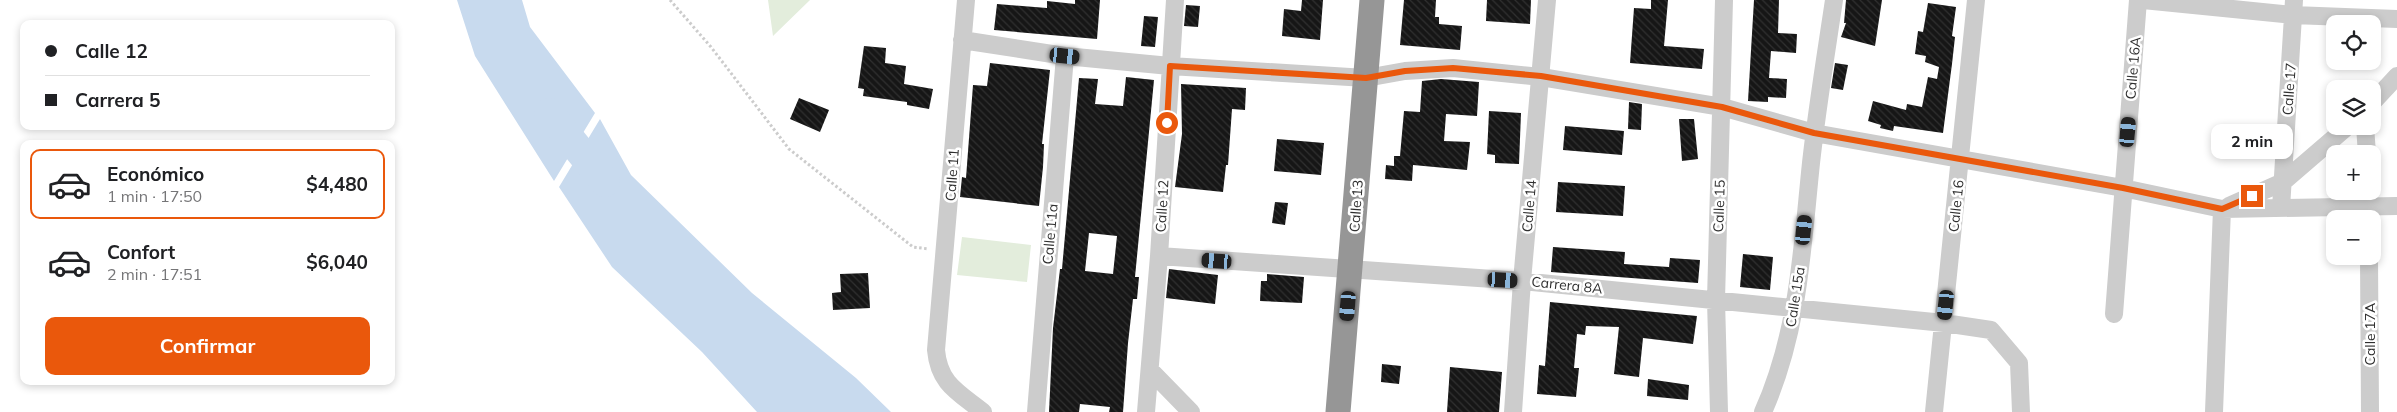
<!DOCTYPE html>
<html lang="es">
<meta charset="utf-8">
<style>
body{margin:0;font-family:Mulish,sans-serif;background:#f2f2f2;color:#202124;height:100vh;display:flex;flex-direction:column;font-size:19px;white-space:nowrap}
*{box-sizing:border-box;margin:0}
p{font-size:16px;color:#757577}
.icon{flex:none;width:28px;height:28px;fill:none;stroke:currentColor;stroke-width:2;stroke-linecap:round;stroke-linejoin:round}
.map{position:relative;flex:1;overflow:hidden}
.side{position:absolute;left:20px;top:140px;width:375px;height:245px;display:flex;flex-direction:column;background:#fff;border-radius:10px;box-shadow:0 2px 8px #0003}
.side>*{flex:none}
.guide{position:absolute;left:20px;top:20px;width:375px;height:110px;border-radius:10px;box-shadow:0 2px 8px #0003;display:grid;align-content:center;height:110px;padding:0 25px;background:#fff}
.tools{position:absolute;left:2326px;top:15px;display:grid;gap:10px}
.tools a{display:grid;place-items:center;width:55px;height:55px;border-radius:10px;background:#fff;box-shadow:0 2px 8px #0003;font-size:25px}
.end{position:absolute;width:22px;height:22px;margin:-11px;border:6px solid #ea580c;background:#fff;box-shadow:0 0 0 2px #fff}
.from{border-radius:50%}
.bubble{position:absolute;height:35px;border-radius:10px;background:#fff;box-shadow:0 2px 8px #0003;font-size:16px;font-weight:700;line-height:35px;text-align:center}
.car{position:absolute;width:15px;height:30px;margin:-15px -8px;border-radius:6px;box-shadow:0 0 4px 1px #0007;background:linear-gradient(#222 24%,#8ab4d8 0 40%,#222 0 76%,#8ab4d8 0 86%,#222 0)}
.guide b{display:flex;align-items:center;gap:18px;height:48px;font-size:19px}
.guide b+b{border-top:1px solid #e0e0e0}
.guide i{width:12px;height:12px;background:#202124}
ul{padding:9px 0 0;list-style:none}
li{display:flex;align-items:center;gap:15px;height:70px;margin:0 10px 8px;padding:0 15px;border:2px solid transparent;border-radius:10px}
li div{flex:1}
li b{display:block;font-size:19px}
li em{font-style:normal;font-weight:700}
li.active{border-color:#ea580c}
li>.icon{width:45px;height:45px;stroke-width:1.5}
.cta{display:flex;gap:10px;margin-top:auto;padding:10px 25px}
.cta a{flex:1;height:58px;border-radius:10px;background:#ea580c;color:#fff;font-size:20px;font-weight:700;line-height:58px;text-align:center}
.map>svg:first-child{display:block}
</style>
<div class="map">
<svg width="2397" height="412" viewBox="0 0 2397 412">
<defs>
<pattern id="building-back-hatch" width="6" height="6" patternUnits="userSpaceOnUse" patternTransform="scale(1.25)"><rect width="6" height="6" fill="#161616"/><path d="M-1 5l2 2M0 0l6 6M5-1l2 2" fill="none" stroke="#303030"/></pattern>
</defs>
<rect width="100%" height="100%" fill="#fff"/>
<!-- park -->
<path fill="#e3eddc" d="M768,0H810L773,36Z
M962,237L1031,245L1027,282L957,275Z"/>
<!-- water -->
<path fill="#c8daee" d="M457,0H522L530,27L595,113L554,181L475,56Z
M600,119L631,175L752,293L856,378L891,412H757L702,352L612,267L559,187Z"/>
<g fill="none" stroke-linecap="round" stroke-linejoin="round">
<!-- river -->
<path stroke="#c8daee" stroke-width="30" d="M549,113L605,182"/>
</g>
<!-- building -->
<path fill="url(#building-back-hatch)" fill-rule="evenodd" d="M1075,0H1100L1097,39L994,30L997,4L1047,8V1L1075,4Z
M1302,0H1323L1320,40L1282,36L1284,9L1301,11Z
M1404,0H1436L1435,17H1439V24L1462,26L1460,50L1400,45Z
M1487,0H1531L1530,24L1486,21Z
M1651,0H1668L1664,46L1704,49L1702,69L1630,63L1634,8L1651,9Z
M1754,0H1779L1778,33L1797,34L1796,53L1771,51L1769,78L1787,79L1786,98L1768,97V102L1748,101Z
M1846,0H1882L1875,46L1841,37L1846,23H1844Z
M1928,3L1956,7L1952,36L1955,37L1952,64L1943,133L1894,126L1893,131L1880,128L1881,125L1868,121L1873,101L1906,110L1907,104L1922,107L1928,77L1937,79L1939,67L1925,62L1926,56L1915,54L1918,31L1923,32Z
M1186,5L1200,6L1198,27L1184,26Z
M1144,16L1158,17L1155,47L1141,46Z
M864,46L886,48L885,63L906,66L904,84L933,89L929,109L907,105V102L863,96L864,89L858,88Z
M990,63L1050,70L1042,144H1044L1043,167L1039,206L960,197L962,177L966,178L973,85L987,86Z
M1835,63L1848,65L1843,90L1831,88Z
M1126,77L1154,80L1135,277H1139L1137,299H1133L1128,343L1123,412H1109L1110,407L1080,404L1079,412H1049L1053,328L1060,269H1062L1079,78L1098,79L1095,104L1123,106ZM1089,233L1117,236L1113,274L1085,271Z
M1441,79L1479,82L1477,116L1446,114L1444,141L1470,142L1467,170L1413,165L1412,181L1385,179L1386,165L1394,166V156H1400L1404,111L1420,112L1422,81Z
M1181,84L1246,88L1245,110L1232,109L1228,165H1226L1223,192L1175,187L1182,134Z
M799,98L829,110L820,132L790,119Z
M1629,102L1642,104L1641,130L1628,129Z
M1489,111L1521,113L1519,164L1495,163V155L1487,154Z
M1679,119H1694L1698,159L1682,161Z
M1565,126L1624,131L1622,155L1563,150Z
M1277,139L1324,143L1321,175L1274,171Z
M1558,182L1625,186L1623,216L1556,212Z
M1275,202L1288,203L1285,225L1272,223Z
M1553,247L1625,252L1624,264L1669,267L1670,258L1700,260L1698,283L1551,272Z
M1743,254L1773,257L1770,290L1740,287Z
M1169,269L1218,275L1215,304L1166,298Z
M868,273L870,308L833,310L832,293L841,292L840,274Z
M1267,274L1304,277L1302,303L1260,301L1261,281H1267Z
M1550,302L1697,316L1693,344L1643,338L1639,377L1614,374L1619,327L1586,326L1585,335L1577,334L1574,368H1579L1576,397L1537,394L1539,365L1545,366Z
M1382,364L1401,366L1399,384L1381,382Z
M1450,367L1502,372L1499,412H1447Z
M1648,379L1689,385L1688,400L1647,396Z"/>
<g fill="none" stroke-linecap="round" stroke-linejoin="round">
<!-- path -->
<path stroke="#ccc" stroke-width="3" stroke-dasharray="2.5 2.5" stroke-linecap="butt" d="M670,0L711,47L789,149L913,247L929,249"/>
<!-- minor -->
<path stroke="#ccc" stroke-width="18" d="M966,0L936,350C939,384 958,392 983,412
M2143,0L2293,15L2397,19
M962,40L1065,56L1170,66L1366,78L1405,71L1453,68L1541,77L1722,107L1814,133L2123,188L2222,209L2397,206
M2372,103L2397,76
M2365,126L2367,154
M2229,206L2283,182L2348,126
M2281,208L2294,0
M1159,256L1522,281L1944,323L1991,330L2019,363L2021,412
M2369,256L2370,412
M2114,314L2138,0
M1151,371L1191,412
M1036,412L1065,56
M1146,412L1159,256L1175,0
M1513,412L1522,281L1547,0
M1719,412L1716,300L1724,0
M1763,412C1799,331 1802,249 1811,163C1817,108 1826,54 1834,0
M1934,412L1976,0
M2214,412L2222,209"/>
<!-- highway -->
<path stroke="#969696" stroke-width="25" d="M1338,412L1372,0"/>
</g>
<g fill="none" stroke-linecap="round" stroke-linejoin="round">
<!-- route -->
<path stroke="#ea580c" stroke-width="6" d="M1167,123L1170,66L1366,78L1405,71L1453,68L1541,76L1722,107L1814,133L2123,188L2222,209L2252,196"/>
</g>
<g text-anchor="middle" stroke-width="5" stroke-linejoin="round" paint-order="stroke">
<!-- street labels -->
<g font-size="14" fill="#2f2f2f" stroke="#fff">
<text transform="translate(2133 68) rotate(-85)" y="5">Calle 16A</text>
<text transform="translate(2289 89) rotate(-86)" y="5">Calle 17</text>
<text transform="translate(952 175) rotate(-86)" y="5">Calle 11</text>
<text transform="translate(1162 206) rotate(-87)" y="5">Calle 12</text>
<text transform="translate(1356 206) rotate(-86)" y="5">Calle 13</text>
<text transform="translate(1529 206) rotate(-85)" y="5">Calle 14</text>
<text transform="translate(1719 206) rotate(-88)" y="5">Calle 15</text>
<text transform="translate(1956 206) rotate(-84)" y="5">Calle 16</text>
<text transform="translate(1050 234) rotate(-85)" y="5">Calle 11a</text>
<text transform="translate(1567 285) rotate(6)" y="5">Carrera 8A</text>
<text transform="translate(1795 297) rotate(-81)" y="5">Calle 15a</text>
<text transform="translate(2370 334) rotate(-90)" y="5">Calle 17A</text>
</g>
</g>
</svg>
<div class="tools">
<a><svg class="icon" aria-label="locate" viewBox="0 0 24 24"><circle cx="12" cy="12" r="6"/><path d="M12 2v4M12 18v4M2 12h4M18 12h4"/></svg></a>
<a><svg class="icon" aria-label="layers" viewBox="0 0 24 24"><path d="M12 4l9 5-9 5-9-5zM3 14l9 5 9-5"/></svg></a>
<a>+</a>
<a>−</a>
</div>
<i class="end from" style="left:1167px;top:123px"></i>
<i class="end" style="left:2252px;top:196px"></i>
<div class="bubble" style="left:2211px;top:124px;width:82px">2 min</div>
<i class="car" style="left:1065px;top:56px;rotate:96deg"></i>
<i class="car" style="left:2128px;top:132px;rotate:5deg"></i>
<i class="car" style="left:1804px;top:230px;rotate:6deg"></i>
<i class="car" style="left:1217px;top:261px;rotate:274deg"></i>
<i class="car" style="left:1503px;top:280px;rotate:93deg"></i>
<i class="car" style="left:1946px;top:305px;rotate:186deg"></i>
<i class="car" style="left:1348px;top:306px;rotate:185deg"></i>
<div class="guide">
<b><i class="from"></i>Calle 12</b>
<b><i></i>Carrera 5</b>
</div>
<section class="side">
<ul>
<li class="active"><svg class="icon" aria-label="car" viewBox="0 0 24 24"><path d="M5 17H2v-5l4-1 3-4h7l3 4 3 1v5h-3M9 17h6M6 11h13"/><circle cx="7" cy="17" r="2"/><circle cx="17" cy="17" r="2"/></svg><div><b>Económico</b><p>1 min · 17:50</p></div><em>$4,480</em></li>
<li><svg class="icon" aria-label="car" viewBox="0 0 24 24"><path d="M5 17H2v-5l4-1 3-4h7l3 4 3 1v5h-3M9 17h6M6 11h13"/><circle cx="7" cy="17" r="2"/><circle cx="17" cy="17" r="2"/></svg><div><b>Confort</b><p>2 min · 17:51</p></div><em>$6,040</em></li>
</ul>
<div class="cta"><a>Confirmar</a></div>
</section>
</div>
